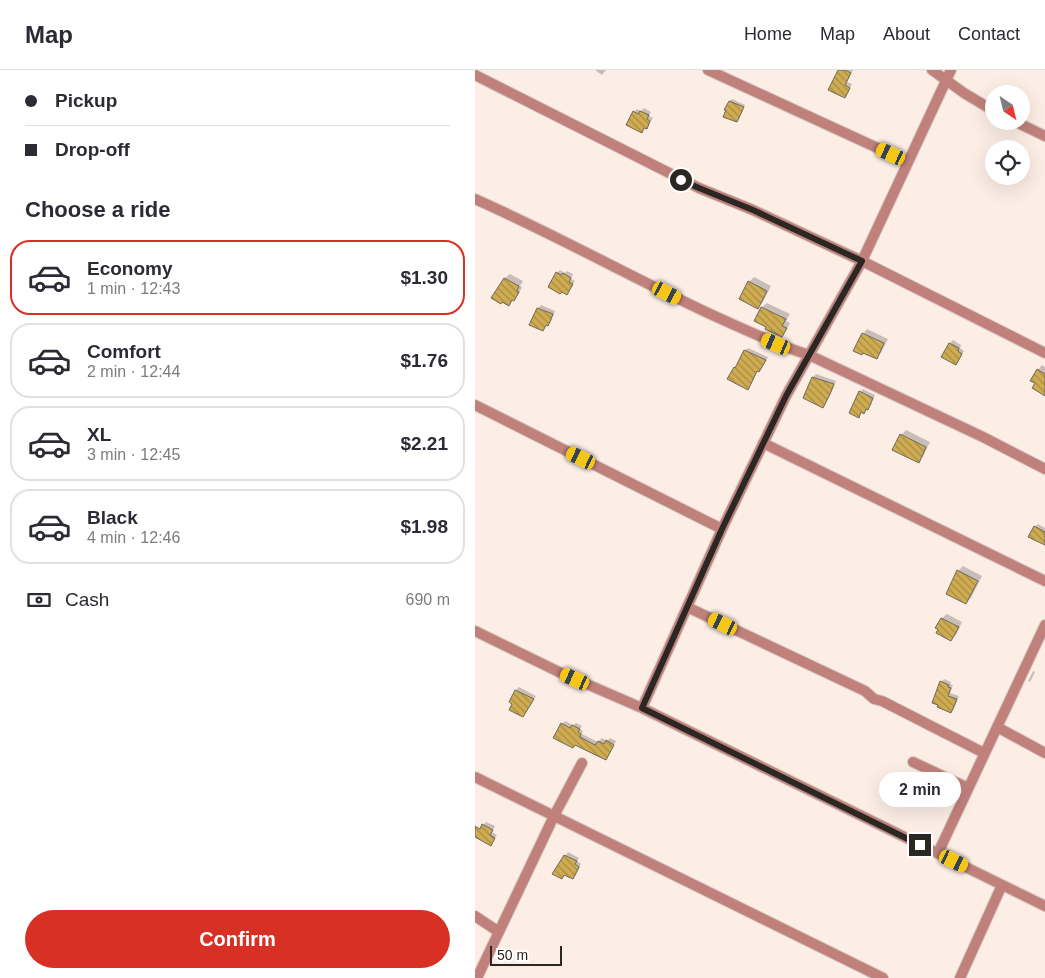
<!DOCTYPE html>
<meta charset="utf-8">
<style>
body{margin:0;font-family:Arial,sans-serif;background:#f7f7f7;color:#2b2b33;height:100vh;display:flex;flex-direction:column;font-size:19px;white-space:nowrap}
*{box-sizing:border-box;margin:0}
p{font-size:16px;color:#7c7c81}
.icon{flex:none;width:28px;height:28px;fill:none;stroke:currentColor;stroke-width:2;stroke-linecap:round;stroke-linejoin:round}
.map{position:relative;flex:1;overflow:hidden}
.panel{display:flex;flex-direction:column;background:#fff;width:475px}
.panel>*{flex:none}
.banner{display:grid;align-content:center;height:110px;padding:0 25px;background:#fff}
.needle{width:32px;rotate:145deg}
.buttons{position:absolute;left:510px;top:15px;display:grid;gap:10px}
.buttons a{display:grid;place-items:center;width:45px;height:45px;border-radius:50%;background:#fff;box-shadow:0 5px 20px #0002;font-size:25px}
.scale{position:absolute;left:15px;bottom:12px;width:72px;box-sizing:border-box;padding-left:5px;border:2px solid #2b2723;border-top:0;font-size:14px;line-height:18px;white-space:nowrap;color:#2b2723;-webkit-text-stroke:4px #fff;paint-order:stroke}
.end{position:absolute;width:22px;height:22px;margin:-11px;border:6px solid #2b2723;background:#fff;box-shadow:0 0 0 2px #fff}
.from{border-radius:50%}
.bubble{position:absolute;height:35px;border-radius:18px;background:#fff;box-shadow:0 5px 20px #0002;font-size:16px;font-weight:800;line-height:35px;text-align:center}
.car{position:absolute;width:15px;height:30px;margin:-15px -8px;border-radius:6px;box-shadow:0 0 4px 1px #0007;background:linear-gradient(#f5c518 24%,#345 0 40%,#f5c518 0 76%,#345 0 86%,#f5c518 0)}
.banner b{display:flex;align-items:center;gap:18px;height:48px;font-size:19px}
.banner b+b{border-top:1px solid #e1e1e2}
.banner i{width:12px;height:12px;background:#2b2b33}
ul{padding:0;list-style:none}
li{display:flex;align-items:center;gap:15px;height:75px;margin:0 10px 8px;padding:0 15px;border:2px solid #e1e1e2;border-radius:20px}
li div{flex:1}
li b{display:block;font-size:19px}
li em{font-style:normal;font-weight:800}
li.active{border-color:#d93025}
li>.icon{width:45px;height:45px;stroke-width:1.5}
h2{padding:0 25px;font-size:22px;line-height:60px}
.pay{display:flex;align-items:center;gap:12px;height:55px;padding:0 25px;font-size:19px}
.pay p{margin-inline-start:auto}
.action{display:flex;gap:10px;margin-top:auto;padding:10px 25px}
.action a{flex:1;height:58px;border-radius:30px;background:#d93025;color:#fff;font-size:20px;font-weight:800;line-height:58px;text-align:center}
header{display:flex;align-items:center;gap:30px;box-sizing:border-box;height:70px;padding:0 25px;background:#fff;border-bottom:1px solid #e1e1e2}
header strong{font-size:24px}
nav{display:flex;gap:28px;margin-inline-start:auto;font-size:18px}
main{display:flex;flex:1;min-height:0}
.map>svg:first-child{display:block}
</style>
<header>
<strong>Map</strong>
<nav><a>Home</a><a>Map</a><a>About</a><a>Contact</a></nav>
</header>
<main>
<section class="panel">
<div class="banner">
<b><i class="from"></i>Pickup</b>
<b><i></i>Drop-off</b>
</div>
<h2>Choose a ride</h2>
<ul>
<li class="active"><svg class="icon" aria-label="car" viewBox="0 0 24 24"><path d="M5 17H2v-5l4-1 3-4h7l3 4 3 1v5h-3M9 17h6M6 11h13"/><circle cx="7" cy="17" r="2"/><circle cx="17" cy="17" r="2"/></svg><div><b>Economy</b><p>1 min · 12:43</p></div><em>$1.30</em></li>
<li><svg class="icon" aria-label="car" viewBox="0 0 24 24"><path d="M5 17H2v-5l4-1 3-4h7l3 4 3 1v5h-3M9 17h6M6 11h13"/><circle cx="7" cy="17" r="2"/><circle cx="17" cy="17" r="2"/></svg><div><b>Comfort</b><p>2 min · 12:44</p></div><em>$1.76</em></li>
<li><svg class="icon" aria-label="car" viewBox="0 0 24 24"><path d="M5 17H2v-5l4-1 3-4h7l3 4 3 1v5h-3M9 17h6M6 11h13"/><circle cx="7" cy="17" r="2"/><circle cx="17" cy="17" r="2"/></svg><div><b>XL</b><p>3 min · 12:45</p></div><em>$2.21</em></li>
<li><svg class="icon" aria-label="car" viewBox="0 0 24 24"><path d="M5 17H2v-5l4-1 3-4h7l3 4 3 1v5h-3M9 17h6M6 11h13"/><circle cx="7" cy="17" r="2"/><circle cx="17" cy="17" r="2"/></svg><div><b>Black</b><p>4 min · 12:46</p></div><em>$1.98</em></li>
</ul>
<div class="pay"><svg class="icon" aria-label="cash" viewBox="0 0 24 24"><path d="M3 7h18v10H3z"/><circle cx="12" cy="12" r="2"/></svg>Cash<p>690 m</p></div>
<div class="action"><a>Confirm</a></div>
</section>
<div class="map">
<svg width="570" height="908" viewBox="0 0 570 908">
<defs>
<pattern id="building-back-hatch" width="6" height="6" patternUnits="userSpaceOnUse" patternTransform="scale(1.25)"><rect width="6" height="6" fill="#cfac51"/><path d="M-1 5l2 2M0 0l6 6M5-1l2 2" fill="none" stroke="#a88c43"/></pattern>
</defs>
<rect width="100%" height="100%" fill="#fceee5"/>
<!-- shadow -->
<path fill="#0003" d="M120,0H131L127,5Z
M364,0H378L372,12L377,14L373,23L370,26Z
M257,29L270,35L264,49L262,51L255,31Z
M169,38L176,42L174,46L178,48L174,54L171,57H170L166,61L159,42L162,39L166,41Z
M85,200L90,203L92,201L98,204L96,209L100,211L94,221L82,203Z
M35,204L48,211L45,216L47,217L43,225L33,234L27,231L30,208Z
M279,207L296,216L288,232L283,237L274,212Z
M292,233L315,244L311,251L315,253L311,261L307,266L280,250L287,237Z
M66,235L80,241L76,252L73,255L72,254L68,260L56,255L63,238Z
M392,259L413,269L406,283L402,288L388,264Z
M478,270L486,275L485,278L489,281L484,290L481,293L468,286L475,273Z
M273,278L293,287L287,298L283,300L276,315L273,318L260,298L263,296L270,280Z
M567,295L570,297V324L561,313L563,300Z
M341,304L361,311L358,319L351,333L348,336L338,307Z
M388,319L400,325L396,335L389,342L387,341L383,346L385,322Z
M431,360L455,372L448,387L443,391L426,365Z
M563,454L570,458V474L560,457Z
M488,496L507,506L496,528L491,532L483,501Z
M472,544L487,552L481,565L476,569L462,558L467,548Z
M558,601L560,602L555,612L553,611Z
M469,609L476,612L475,614L478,615L475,623L484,626L479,639L476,642L466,612Z
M44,617L61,626L48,645L39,634L35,632L41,620Z
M90,651L98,655L101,653L107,656L105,659L108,661L107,664L123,672L127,668L132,671L135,668L141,671L133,686L130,689L101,674L98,677L80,667L87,654Z
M11,752L20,756L17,762L22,765L18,771L8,755Z
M93,782L104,788L102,791L106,794L101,805L98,808L90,804L79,803Z"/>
<!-- building -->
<path fill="url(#building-back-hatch)" stroke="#6e695e" d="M363,0H370L376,3L370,15L375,18L370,28L353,20Z
M254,31L269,37L262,52L248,47L251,40H249Z
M158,41L163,44L165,41L174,45L172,49L175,51L172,59L169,58L167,63L151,55Z
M81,202L86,205L88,203L96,208L94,212L98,214L92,225L87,222L85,224L73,217Z
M29,208L44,216L42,221L44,222L39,231L37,230L34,236L27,232L26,234L16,228Z
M273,211L292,221L283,239L264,229Z
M286,237L311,249L307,256L312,258L307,267L290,259L291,257L279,251Z
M62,238L78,244L73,256L71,255L68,261L54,255Z
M387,263L409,273L402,289L388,283L387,285L378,281Z
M474,273L484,278L483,281L487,284L481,295L466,287Z
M269,280L291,290L284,302L282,301L273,320L252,309L259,297L260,298Z
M562,299L570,304V326L557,318L560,313L555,311Z
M337,307L359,314L355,324L348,338L328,328Z
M384,321L398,328L393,340L391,339L389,344L386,342L384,348L374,343Z
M425,364L451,377L444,393L417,380Z
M559,456L570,462V475L553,467Z
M482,500L503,511L491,534L471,524Z
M466,548L484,557L476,571L461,563L463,559L460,558Z
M465,611L474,615L473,617L476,618L473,626L482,629L476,643L462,637L463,635L457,633Z
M40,620L59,629L48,647L34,640L37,634L34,632Z
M86,653L95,658L97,655L105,659L103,662L106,664L105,667L120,675L123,671L129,674L131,670L139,675L131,690L100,675L98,678L78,668Z
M7,754L18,760L15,765L20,768L16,776L0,767V756L5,759Z
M89,785L102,791L100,794L104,797L98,809L89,805L87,809L77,804Z"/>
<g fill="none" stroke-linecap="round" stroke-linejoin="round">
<!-- minor casing -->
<g stroke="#d6cac2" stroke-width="12">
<path id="minor" d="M233,0L433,92
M457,0L489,23L519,41
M0,5L224,118L278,140L387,191L570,283
M539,51L570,66
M0,129C79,164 154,206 233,243C266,258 299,274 334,285L508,367L570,399
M0,335L247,459
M288,373L570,511
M212,537L390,621L399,629L407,631L509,683
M0,561L84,602L167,638L570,836
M167,638L247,459L311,326L387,191L476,0
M522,657L570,683
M438,692L493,718
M0,707L408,908
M463,783L570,555
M0,846L24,862
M2,908L79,746L107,693
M485,908L527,815"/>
</g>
<!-- minor -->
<use href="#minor" stroke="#c0817c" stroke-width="10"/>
</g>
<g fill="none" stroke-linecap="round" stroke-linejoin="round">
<!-- route -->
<path stroke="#2b2723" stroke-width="6" d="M206,110L224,118L278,140L387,191L311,326L247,459L167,638L445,775"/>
</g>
</svg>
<div class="buttons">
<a><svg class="needle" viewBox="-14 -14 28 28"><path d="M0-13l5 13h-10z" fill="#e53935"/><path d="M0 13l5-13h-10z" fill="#7c7c81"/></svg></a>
<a><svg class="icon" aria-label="locate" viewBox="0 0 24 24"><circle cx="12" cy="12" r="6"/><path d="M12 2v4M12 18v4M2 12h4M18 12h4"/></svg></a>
</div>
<div class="scale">50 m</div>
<i class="end from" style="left:206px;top:110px"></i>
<i class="end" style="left:445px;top:775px"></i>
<div class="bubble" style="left:404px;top:702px;width:82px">2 min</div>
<i class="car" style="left:416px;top:84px;rotate:295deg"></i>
<i class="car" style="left:192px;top:223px;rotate:117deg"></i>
<i class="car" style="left:301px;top:274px;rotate:293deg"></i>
<i class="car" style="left:106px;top:388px;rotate:296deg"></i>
<i class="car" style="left:248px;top:554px;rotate:296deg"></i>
<i class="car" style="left:100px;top:609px;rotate:294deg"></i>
<i class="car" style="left:479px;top:791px;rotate:116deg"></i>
</div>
</main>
